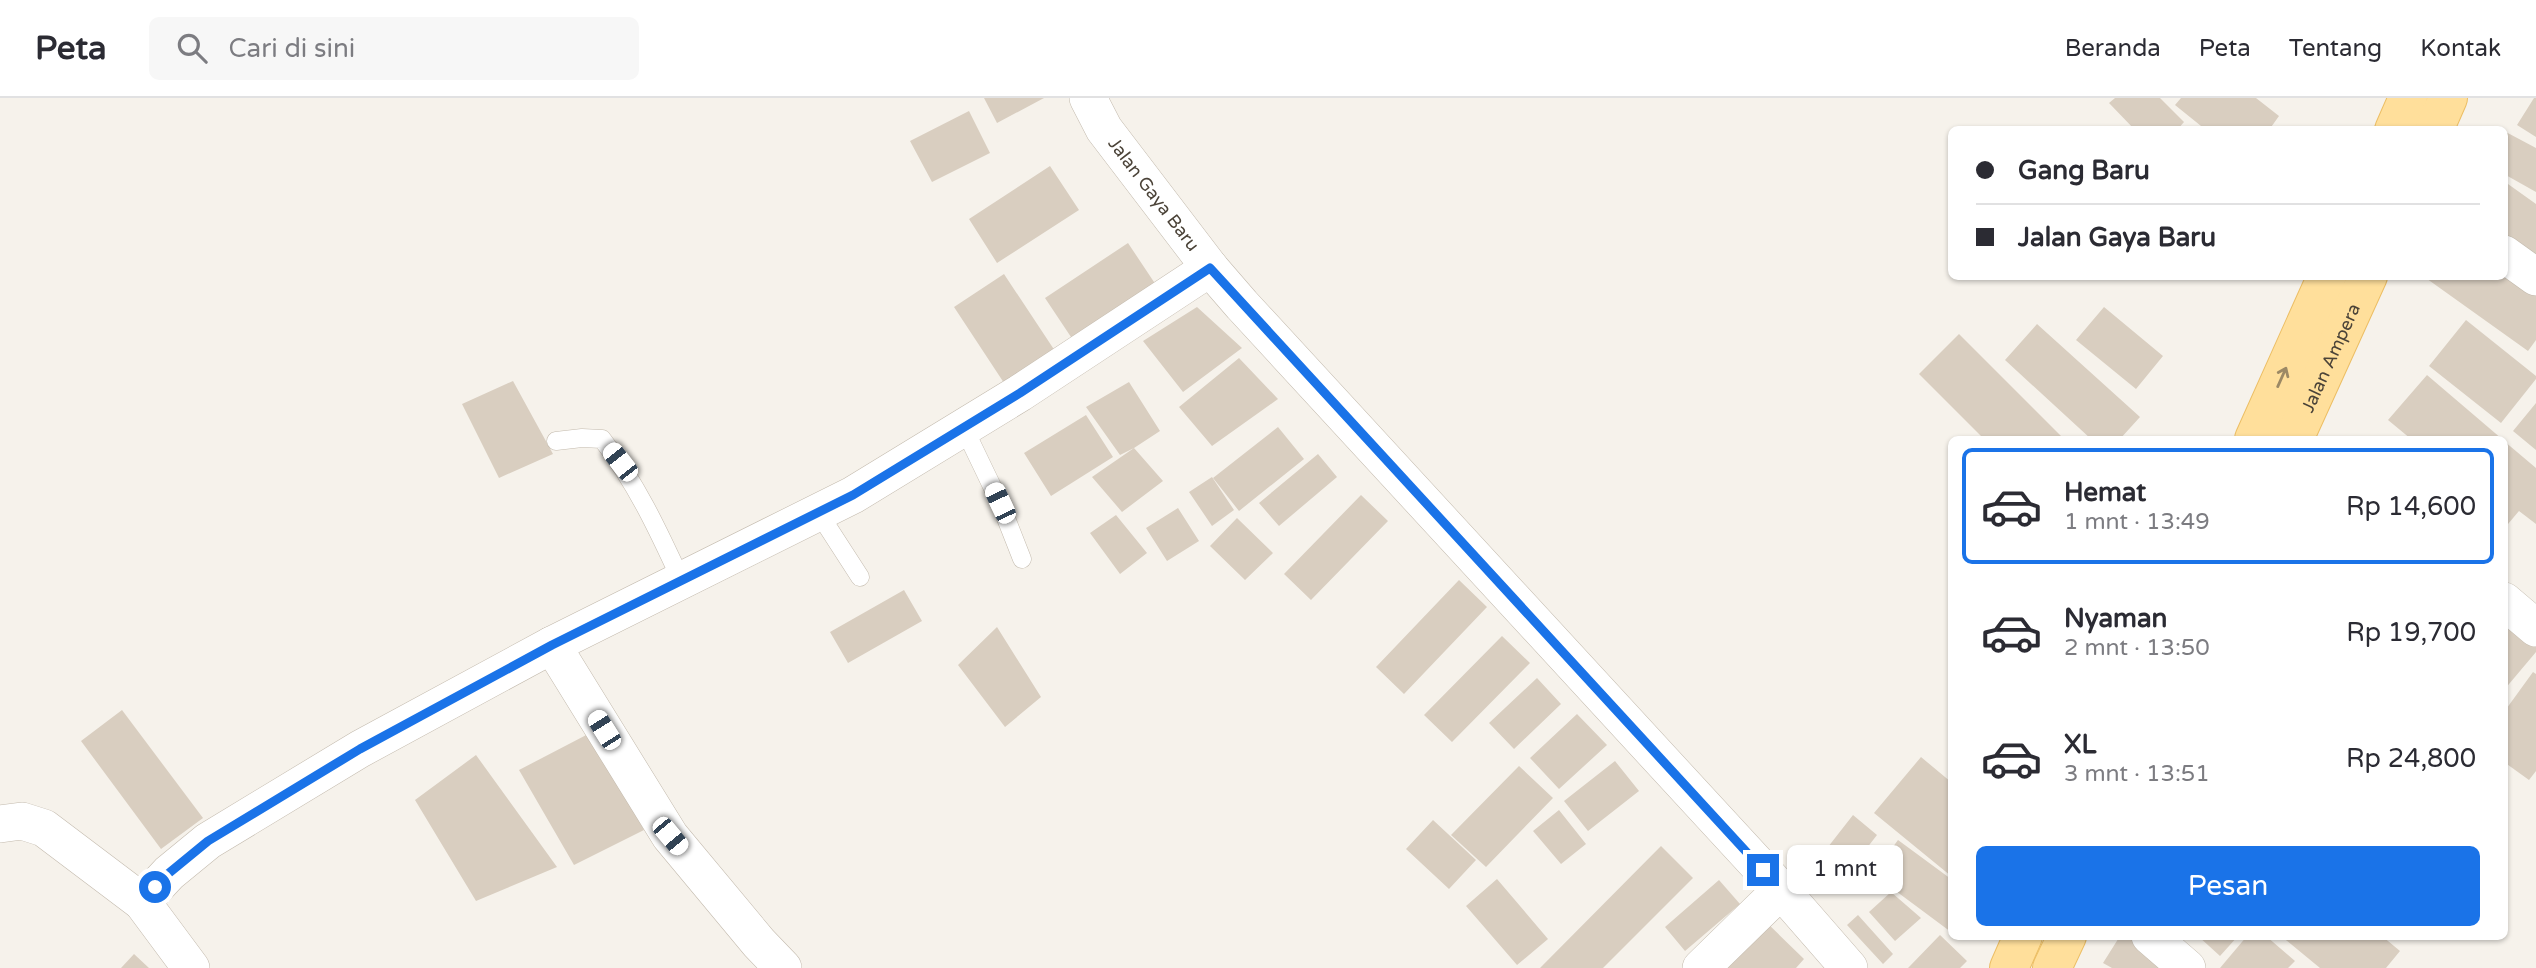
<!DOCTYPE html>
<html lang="id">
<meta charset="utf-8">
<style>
body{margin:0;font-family:"Varela Round",sans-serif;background:#f7f7f7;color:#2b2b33;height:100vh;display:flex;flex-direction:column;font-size:26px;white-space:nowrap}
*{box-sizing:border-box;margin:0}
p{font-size:23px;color:#7c7c81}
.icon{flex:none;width:38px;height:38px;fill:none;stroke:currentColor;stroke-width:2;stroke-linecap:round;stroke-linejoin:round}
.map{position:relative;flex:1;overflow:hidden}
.details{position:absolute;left:1948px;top:338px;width:560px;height:504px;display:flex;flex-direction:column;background:#fff;border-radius:10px;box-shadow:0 2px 5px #0004}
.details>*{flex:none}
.banner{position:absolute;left:1948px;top:28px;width:560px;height:154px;border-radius:10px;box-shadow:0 2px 5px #0004;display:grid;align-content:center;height:154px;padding:0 28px;background:#fff}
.end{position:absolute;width:32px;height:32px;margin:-16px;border:9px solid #1a73e8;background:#fff;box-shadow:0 0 0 4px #fff}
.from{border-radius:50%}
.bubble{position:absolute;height:49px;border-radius:10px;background:#fff;box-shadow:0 2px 5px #0004;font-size:23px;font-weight:600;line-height:49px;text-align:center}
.car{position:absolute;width:21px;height:42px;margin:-21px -10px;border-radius:9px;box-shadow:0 0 5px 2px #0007;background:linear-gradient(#fff 24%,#345 0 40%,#fff 0 76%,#345 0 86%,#fff 0)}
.banner b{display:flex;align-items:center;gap:24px;height:66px;font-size:26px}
.banner b+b{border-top:2px solid #e1e1e2}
.banner i{width:18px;height:18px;background:#2b2b33}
ul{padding:12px 0 0;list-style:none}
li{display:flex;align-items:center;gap:21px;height:116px;margin:0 14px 10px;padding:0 14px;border:4px solid transparent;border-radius:10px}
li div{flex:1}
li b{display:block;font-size:26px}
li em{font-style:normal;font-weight:600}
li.on{border-color:#1a73e8}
li>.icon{width:63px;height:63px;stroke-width:1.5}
.button{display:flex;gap:14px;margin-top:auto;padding:14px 28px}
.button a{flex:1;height:80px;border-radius:10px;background:#1a73e8;color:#fff;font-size:28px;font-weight:600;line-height:80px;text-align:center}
header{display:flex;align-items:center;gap:42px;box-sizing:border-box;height:98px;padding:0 35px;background:#fff;border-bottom:2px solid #e1e1e2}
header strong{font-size:33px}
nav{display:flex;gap:38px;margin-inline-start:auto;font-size:24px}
.search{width:490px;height:63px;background:#f7f7f7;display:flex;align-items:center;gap:18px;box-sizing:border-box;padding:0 24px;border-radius:10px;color:#7c7c81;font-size:26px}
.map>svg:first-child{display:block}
</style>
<header>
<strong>Peta</strong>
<div class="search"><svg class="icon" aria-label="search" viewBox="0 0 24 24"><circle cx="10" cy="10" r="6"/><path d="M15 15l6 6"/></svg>Cari di sini</div>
<nav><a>Beranda</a><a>Peta</a><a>Tentang</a><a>Kontak</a></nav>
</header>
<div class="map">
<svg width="2536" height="870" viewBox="0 0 2536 870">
<rect width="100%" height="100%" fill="#f6f2eb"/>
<!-- building -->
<path fill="#d9cec0" d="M984,0H1044L997,25Z
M2115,0H2160L2184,24L2177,32H2135L2109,5Z
M2181,0H2256L2279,18L2269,32H2206L2175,7Z
M2534,0H2536V39L2517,27Z
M969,13L990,55L932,84L910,43Z
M2504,33L2536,50V94L2504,76Z
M1050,68L1079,112L997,165L969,121Z
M2508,86L2536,106V158L2504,136V92Z
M1128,145L1158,190L1075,245L1045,200Z
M1004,176L1057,256L1006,288L954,209Z
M2423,178H2504L2536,190V242L2528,253Z
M1197,209L1242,250L1183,294L1143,243Z
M2104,209L2163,258L2136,291L2076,242Z
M2466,222L2536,278V281L2501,325L2429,268Z
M2037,226L2140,319L2120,341H2091L2005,262Z
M1959,236L2064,341H1984L1919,276Z
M1239,260L1278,301L1212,348L1179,309Z
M2427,277L2502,341H2411L2388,322Z
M513,283L553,356L499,380L462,306Z
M1129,284L1160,333L1134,350L1163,383L1122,414L1092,379L1134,350L1120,357L1086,309Z
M2536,305V352L2513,333Z
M1086,317L1113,359L1051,398L1024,355Z
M1278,329L1304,361L1239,413L1213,380Z
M2504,343L2536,370V426L2519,413L2508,426L2504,422Z
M1318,356L1337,379L1279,428L1259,405Z
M1212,379L1234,412L1212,428L1189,394Z
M1361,397L1388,423L1311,502L1284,476Z
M1178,410L1199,443L1167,463L1146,430Z
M1116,417L1147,455L1120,476L1090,435Z
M1237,420L1273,455L1245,482L1210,448Z
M1459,482L1487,509L1404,596L1376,569Z
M904,492L922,523L848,565L830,534Z
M2504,512L2536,538V554L2504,592Z
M997,529L1041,599L1005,629L958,567Z
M1502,538L1530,565L1452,644L1424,617Z
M2533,574L2536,576V673L2529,682L2504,664V614Z
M1537,580L1561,606L1514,651L1489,625Z
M122,612L203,720L161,751L81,643Z
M1577,616L1607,647L1559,691L1530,660Z
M592,634L644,732L574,767L519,672Z
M476,657L557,769L476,803L415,702Z
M1921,659L1951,684V778L1874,715Z
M1615,663L1639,693L1588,733L1564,703Z
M1519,668L1553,700L1486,769L1451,737Z
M1559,712L1586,746L1561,766L1533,733Z
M1853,717L1877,737L1835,791L1810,772Z
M1433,722L1476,762L1449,791L1406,751Z
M1898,742L1951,781V834L1873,776Z
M1661,748L1693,780L1603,870H1540Z
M1497,781L1548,841L1517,867L1466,808Z
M1719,782L1740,806L1685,853L1665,829Z
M1891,794L1921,820L1895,843L1869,814Z
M1858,817L1893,856L1883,866L1847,827Z
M1763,821L1804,861L1796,870H1716Z
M1940,837L1967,863L1960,870H1908Z
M2120,838H2140L2175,870H2112L2103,865Z
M2198,838H2238L2220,858Z
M2247,838H2266L2295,863L2288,870H2220Z
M2281,838H2382L2400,853L2386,870H2320Z
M134,856L149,870H121Z"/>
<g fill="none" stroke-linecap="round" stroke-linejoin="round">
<!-- lane casing -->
<g stroke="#c3baad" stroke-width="19">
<path id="lane" d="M964,330L1000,405L1022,461
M556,343L582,340L602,341C636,385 658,432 681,482
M818,414L860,479"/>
</g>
<!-- street casing -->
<g stroke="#c3baad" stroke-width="38">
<g id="street">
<path id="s1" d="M1088,0L1104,31L1210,170L1242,207L1781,792L1849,870"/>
<path d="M2504,156L2536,179"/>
<path d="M2504,503L2536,530"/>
<path d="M552,547L670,738L759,845L783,870"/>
<path d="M0,726L22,723L44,730L142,804L191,870"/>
<path d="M142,804L169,775L208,743L360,651L552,547L853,397L1020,295L1210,170"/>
<path d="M2150,838L2187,870"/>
<path d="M1701,870L1781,792"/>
</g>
</g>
<!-- primary casing -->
<g stroke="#ecbe64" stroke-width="40">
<g id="primary">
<path d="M2394,32L2408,0"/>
<path d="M2434,32L2448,0"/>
<path d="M2254,341L2327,178"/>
<path id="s2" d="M2294,341L2368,178"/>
<path d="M2009,870L2023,838"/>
<path d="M2052,870L2067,838"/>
</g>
</g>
<!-- lane -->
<use href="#lane" stroke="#fff" stroke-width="18"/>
<!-- street -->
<use href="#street" stroke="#fff" stroke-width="37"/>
<!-- primary -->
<use href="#primary" stroke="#ffdf9b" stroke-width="38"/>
</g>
<!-- one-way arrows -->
<defs><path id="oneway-shaft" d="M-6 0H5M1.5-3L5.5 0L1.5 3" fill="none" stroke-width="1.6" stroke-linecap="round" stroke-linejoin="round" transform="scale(1.75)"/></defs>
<use stroke="#9c8965" href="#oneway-shaft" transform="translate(2282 279) rotate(-66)"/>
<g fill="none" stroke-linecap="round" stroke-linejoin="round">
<!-- route -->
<path stroke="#1a73e8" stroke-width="9" d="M155,789L169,775L208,743L360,651L552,547L853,397L1020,295L1210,170L1763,772"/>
</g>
<g text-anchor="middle" stroke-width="5" stroke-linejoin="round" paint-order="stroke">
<!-- street labels -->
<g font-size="18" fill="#4b4338" stroke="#fff">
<text dy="6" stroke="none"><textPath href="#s1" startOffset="117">Jalan Gaya Baru</textPath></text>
<text dy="6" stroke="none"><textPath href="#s2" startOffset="89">Jalan Ampera</textPath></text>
</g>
</g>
</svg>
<i class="end from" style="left:155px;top:789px"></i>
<i class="end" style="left:1763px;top:772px"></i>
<div class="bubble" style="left:1787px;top:747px;width:116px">1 mnt</div>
<i class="car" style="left:620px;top:364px;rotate:322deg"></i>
<i class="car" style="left:1000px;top:405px;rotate:335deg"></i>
<i class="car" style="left:604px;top:632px;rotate:328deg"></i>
<i class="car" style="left:670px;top:738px;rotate:140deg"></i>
<div class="banner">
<b><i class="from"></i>Gang Baru</b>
<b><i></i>Jalan Gaya Baru</b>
</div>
<section class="details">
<ul>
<li class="on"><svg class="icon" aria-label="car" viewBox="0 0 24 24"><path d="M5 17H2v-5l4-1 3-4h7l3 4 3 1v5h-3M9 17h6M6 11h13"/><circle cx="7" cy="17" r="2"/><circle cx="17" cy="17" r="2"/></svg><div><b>Hemat</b><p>1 mnt · 13:49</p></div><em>Rp 14,600</em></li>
<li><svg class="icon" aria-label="car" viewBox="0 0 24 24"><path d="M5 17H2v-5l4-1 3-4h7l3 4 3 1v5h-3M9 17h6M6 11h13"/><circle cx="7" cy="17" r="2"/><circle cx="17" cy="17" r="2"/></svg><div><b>Nyaman</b><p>2 mnt · 13:50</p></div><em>Rp 19,700</em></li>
<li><svg class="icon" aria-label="car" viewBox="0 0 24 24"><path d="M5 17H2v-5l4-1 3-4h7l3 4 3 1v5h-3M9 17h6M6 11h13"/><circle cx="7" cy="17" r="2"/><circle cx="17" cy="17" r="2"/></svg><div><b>XL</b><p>3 mnt · 13:51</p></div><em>Rp 24,800</em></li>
</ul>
<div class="button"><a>Pesan</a></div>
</section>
</div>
